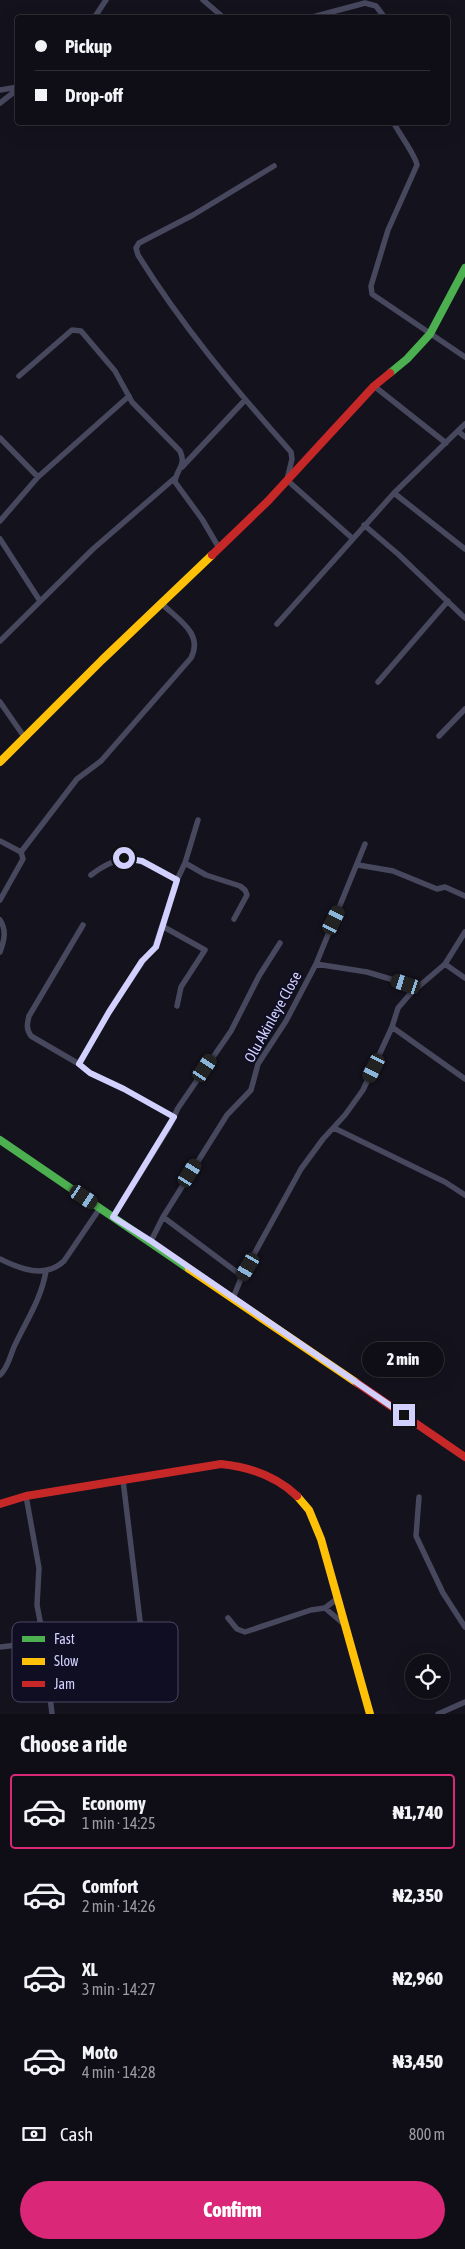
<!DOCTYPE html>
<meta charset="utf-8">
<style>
body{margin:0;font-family:"Asap Condensed",sans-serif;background:#18171f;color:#f1f3f6;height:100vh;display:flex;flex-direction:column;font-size:19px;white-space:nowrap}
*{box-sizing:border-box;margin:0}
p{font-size:16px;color:#9b9ca1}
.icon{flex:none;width:28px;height:28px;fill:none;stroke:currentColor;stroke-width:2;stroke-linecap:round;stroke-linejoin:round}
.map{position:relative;height:1714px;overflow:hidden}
.panel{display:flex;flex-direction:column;background:#0f0e16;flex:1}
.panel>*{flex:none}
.banner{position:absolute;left:15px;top:15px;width:435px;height:110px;border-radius:5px;box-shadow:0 5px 20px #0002,0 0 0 1px #2f2e35;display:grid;align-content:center;height:110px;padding:0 20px;background:#0f0e16}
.fabs{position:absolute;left:405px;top:1654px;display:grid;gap:10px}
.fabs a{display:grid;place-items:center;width:45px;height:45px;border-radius:50%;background:#0f0e16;box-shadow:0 5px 20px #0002,0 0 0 1px #2f2e35;font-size:25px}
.end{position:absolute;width:22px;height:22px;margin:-11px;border:6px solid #d1d0ff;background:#111;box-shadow:0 0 0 2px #111}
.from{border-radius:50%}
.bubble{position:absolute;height:35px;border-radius:18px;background:#0f0e16;box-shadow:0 5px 20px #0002,0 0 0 1px #2f2e35;font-size:16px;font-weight:800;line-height:35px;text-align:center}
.car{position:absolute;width:15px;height:30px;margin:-15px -8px;border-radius:6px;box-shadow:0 0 4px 1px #0007;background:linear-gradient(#222 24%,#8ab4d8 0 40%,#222 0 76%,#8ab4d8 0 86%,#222 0)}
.banner b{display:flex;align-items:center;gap:18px;height:48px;font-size:19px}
.banner b+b{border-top:1px solid #2f2e35}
.banner i{width:12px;height:12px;background:#f1f3f6}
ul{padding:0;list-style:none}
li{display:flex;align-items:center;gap:15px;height:75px;margin:0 10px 8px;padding:0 10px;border:2px solid transparent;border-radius:5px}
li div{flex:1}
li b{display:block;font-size:19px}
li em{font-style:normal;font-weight:800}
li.selected{border-color:#db2777}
li>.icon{width:45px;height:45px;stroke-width:1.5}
h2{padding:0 20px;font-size:22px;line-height:60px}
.pay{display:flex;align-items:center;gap:12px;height:55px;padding:0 20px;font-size:19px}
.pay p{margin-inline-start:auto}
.button{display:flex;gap:10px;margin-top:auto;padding:10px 20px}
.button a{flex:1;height:58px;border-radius:30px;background:#db2777;color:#fff;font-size:20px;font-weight:800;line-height:58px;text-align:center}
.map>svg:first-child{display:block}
</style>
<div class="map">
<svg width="465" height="1714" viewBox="0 0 465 1714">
<rect width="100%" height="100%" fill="#14121d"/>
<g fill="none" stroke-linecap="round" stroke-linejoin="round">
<!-- street -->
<path stroke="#47485e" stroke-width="5.5" d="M203,0L224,18
M94,18L106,0
M309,18L365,3L376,6L385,18
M0,90L18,87
M0,103L18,89
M393,122C399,133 416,156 417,165L388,230L371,286L372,294L465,357
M274,166L193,215L139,243L136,248L138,255C182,326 236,390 291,452L292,459L287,480L352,538
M19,376L72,330L81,331L115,371L132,402L180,451C187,466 176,469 175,482L202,519L219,548
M374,386L446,443
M458,431L465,437
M0,438L38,477
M182,467L245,400
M394,493L465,549
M0,521L38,477L129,396
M364,525L398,554L465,618
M0,539L40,601
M277,624L394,493L465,424
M0,641L93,549L176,477
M378,682L448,601
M0,702L25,738
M439,736L465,709
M0,841L21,852L23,859L0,900
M21,852L77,779L101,761L191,658C204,633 177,619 161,603
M185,863L206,875L240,886L245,890L247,895L234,919
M358,865L393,871L437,889L445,887L465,896
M91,875C127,847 142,861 177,880
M0,920C7,931 4,941 0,952
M162,926L205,950L181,987L177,1006
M316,964L367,972L417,987
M445,964L465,978
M392,1027L465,1079
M79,1064L31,1036C26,1029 27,1024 29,1016L83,925
M174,1117L124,1089L90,1073L79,1064L109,1012L143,961L155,947L177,880L185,863L198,820
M334,1128L445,1182L465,1195
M113,1217L169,1127L178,1108L231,1031L259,976L280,943
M163,1217L242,1276
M151,1241L163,1217L227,1115L251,1090L258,1064L286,1021L316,964L365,844
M0,1259C20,1269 45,1279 64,1261L100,1208
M233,1298L242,1276L301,1169L323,1139L345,1115L363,1090L392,1027L398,1008L410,994L445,964L465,932
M0,1375C8,1368 10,1356 14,1347C26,1321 41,1300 46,1271
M123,1480L144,1654
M26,1496L39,1568L37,1605L44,1642L52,1714
M419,1497L416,1536L443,1593L465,1627
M325,1608L345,1625
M228,1618L237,1629L245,1632L311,1610L325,1608L338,1598
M0,1647L44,1642
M438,1714L465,1702"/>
<!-- fast -->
<path stroke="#4caf50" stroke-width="8" d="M390,373L407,359L430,334L465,268
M0,1140L189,1269"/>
<!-- slow -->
<path stroke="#ffc107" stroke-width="8" d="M0,762L102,660L212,555
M189,1269L357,1383
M297,1496L309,1510L321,1539L370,1714"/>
<!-- jam -->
<path stroke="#c62828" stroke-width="8" d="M212,555L268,501L374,386L390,373
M357,1383L465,1457
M0,1504L26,1496L221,1464C250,1467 276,1476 297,1496"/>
</g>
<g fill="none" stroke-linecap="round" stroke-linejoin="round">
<!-- route -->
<path stroke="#d1d0ff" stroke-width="6" d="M124,858L142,861L177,880L156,947L142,961L109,1012L79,1064L90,1073L124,1089L174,1117L113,1217L151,1241L404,1415"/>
</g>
<g text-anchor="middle" stroke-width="4" stroke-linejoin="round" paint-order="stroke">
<!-- street labels -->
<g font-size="15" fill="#d1d0ff" stroke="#100e22">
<text transform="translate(273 1017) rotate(-61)" y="5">Olu Akinleye Close</text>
</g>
</g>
<!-- legend -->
<rect x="12" y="1622" width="166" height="80" rx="8" fill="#100e22" stroke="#4a4864" stroke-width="1"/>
<rect x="22" y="1636" width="23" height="6" fill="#4caf50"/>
<rect x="22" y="1658" width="23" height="7" fill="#ffc107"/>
<rect x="22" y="1681" width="23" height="6" fill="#c62828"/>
<g font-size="14" fill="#d1d0ff">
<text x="54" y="1644">Fast</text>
<text x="54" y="1666">Slow</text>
<text x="54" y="1689">Jam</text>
</g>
</svg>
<div class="fabs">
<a><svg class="icon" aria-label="locate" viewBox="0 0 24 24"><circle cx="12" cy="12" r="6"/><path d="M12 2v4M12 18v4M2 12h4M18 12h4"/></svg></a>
</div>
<i class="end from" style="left:124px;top:858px"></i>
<i class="end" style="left:404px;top:1415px"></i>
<div class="bubble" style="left:362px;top:1342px;width:82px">2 min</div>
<i class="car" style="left:334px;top:920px;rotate:26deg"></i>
<i class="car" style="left:406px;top:984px;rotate:288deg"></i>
<i class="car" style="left:205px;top:1068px;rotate:34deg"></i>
<i class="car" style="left:374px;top:1068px;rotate:206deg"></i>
<i class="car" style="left:190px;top:1173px;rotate:32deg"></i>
<i class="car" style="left:84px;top:1197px;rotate:124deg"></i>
<i class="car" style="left:248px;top:1267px;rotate:210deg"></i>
<div class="banner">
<b><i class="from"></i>Pickup</b>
<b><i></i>Drop-off</b>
</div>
</div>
<section class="panel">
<h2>Choose a ride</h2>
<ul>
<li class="selected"><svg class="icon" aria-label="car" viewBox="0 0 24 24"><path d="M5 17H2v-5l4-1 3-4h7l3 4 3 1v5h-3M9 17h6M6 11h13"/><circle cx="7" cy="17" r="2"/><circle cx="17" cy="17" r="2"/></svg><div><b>Economy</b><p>1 min · 14:25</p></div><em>₦1,740</em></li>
<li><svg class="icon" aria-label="car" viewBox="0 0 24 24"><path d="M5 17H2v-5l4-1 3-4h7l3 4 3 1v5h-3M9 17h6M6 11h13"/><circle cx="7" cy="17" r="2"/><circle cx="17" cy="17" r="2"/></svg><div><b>Comfort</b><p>2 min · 14:26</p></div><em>₦2,350</em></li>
<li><svg class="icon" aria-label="car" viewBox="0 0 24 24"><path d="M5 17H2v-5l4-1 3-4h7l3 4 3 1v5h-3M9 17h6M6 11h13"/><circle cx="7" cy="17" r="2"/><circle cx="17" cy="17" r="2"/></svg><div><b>XL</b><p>3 min · 14:27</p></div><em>₦2,960</em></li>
<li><svg class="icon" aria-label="car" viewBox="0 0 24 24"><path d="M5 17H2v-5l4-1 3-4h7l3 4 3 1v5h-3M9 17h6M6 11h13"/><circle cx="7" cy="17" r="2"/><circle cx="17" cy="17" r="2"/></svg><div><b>Moto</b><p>4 min · 14:28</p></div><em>₦3,450</em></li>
</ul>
<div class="pay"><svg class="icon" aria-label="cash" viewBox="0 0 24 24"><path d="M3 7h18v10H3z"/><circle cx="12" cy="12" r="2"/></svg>Cash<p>800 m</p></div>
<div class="button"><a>Confirm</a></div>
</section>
